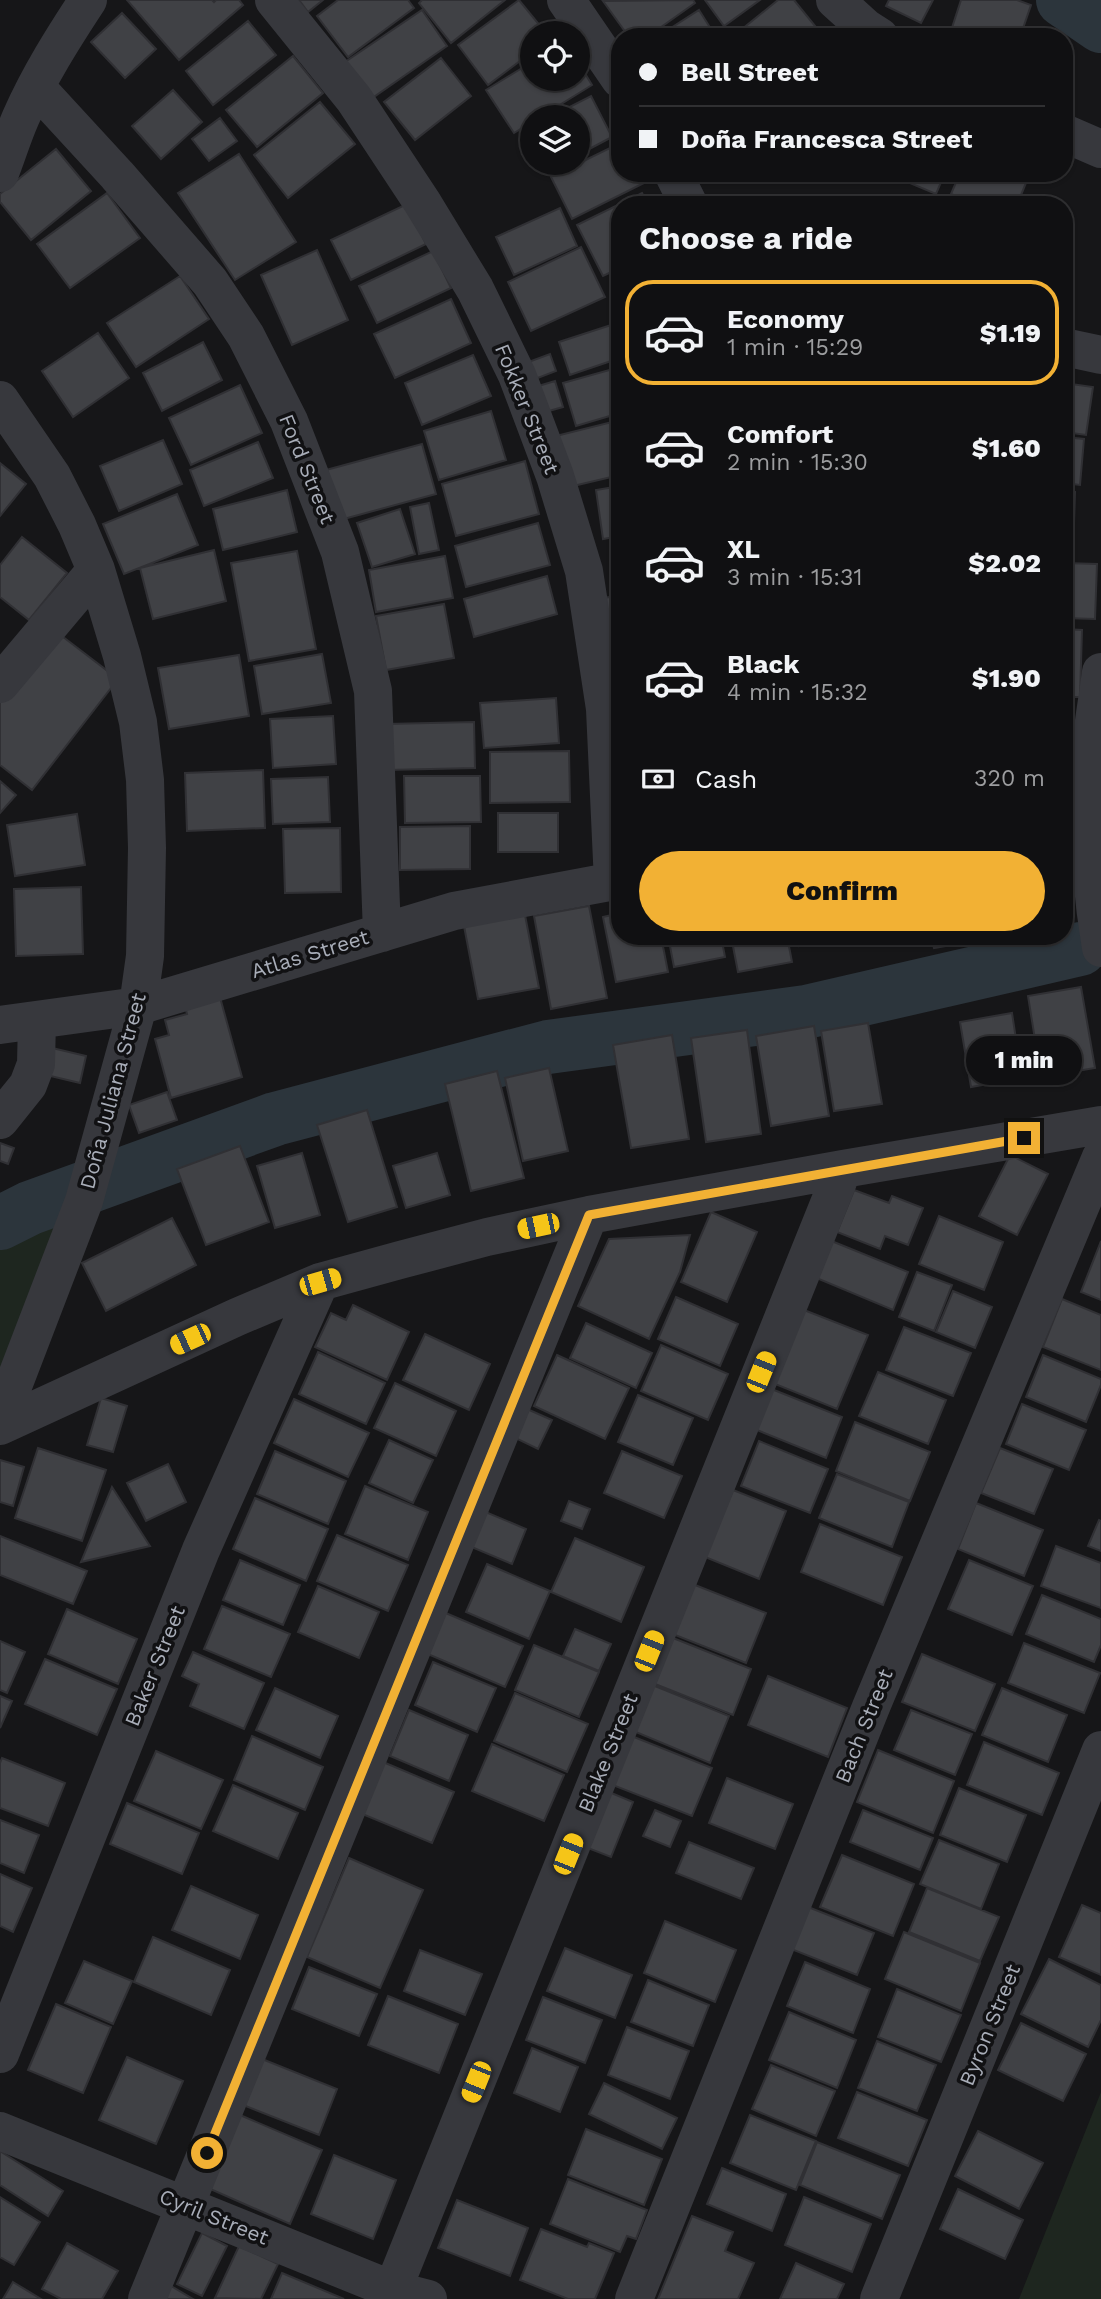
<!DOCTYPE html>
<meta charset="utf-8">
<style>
body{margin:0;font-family:"Work Sans",sans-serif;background:#1e1e20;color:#f1f3f6;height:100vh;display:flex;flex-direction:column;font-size:26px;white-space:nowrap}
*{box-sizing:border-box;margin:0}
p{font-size:23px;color:#9c9d9f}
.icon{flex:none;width:38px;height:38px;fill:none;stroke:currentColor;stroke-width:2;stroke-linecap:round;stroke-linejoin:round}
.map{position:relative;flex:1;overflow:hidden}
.sheet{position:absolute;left:611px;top:196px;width:462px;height:749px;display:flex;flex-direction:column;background:#101012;border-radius:28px;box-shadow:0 2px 5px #0004,0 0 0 2px #303032}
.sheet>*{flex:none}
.banner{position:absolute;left:611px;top:28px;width:462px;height:154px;border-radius:28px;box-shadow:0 2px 5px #0004,0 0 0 2px #303032;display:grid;align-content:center;height:154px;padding:0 28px;background:#101012}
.buttons{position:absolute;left:520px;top:21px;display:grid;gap:14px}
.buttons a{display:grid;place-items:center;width:70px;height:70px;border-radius:50%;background:#101012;box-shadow:0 2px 5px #0004,0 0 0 2px #303032;font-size:35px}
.end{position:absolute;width:32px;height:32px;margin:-16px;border:9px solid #f2b134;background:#111;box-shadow:0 0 0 4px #111}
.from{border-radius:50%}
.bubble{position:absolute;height:49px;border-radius:24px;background:#101012;box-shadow:0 2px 5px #0004,0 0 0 2px #303032;font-size:23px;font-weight:800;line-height:49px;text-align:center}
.car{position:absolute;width:21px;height:42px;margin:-21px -10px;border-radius:9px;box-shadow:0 0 5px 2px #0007;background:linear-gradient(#f5c518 24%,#345 0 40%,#f5c518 0 76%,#345 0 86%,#f5c518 0)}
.banner b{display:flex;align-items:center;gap:24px;height:66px;font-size:26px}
.banner b+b{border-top:2px solid #303032}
.banner i{width:18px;height:18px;background:#f1f3f6}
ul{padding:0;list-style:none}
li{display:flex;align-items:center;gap:21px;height:105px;margin:0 14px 10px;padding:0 14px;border:4px solid transparent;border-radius:28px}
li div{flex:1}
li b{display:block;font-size:26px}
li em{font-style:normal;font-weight:800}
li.active{border-color:#f2b134}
li>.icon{width:63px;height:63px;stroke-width:1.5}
h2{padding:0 28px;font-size:32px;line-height:84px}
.pay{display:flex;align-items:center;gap:18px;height:77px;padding:0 28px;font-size:26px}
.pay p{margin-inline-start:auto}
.button{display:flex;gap:14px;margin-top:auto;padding:14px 28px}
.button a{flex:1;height:80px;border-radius:42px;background:#f2b134;color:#111;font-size:28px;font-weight:800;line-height:80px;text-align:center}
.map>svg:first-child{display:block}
</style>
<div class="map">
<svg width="1101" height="2299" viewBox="0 0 1101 2299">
<rect width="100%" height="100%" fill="#161618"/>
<!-- green -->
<path fill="#1e261f" d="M64,1207L0,1373V1241Z
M1101,2092V2299H1019Z"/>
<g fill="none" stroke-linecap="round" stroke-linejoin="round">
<!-- river -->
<path stroke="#2c353c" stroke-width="54" d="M1063,0L1101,26
M0,1223L30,1208L275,1119L548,1047L806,1012L1080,949"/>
</g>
<!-- building -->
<path fill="#404145" stroke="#303034" stroke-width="2" d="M127,0H212L214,2L216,0H239L243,5L179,60Z
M299,0H323L308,12Z
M338,0H408L414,8L348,57L317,16Z
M422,0H505L451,43L419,3Z
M519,0L546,33H532V52L488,85L458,45Z
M693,0L695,3L647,37H629L603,1Z
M705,0H760L724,26Z
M778,0H794L824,37H738L736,34Z
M889,0H933L921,23L886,6Z
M961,0H1017L1031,5L1020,37H949Z
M422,10L447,46L368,101L342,64Z
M699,10L716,37H657Z
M122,13L156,49L125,78L91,42Z
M248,21L276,55L213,105L186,71Z
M293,56L323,93L257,147L226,110Z
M441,58L471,96L415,140L384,102Z
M532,62V79H578V62L592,85L540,117H532V122L514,133L486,90Z
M173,90L202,122L161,159L132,126Z
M591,96L612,137L578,155V117H550Z
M320,102L355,144L288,198L254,155Z
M220,118L237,141L209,161L192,139Z
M532,126V154L520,132Z
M620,143V173H639L644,183L572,219L551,177Z
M56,149L91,191L31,240L0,202V194Z
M239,154L296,242L235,280L178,193Z
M536,163H562L542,173Z
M894,173H945L936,194L893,176Z
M960,173H1030L1017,205H977L951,194Z
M107,193L140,238L70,288L37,244Z
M642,193L648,205H620V268L603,276L577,225Z
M407,204L426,244L351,280L331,240Z
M560,208L577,246L514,275L496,237Z
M581,247L605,297L531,331L508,282Z
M317,250L348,320L292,345L261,275Z
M433,251L451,288L377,323L359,286Z
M180,276L209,319L136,367L107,323Z
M451,299L471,343L395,378L374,334Z
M611,325L620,351V358L570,375L559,342Z
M98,333L129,378L73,417L42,371Z
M203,342L222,380L162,411L143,373Z
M550,354L556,371L530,381L523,364Z
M473,355L491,396L422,425L405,383Z
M620,367V413L576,426L563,383Z
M555,381L563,407L542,413L535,387Z
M1064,383L1093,387L1086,435L1064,432Z
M240,385L262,433L191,465L169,418Z
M491,411L506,460L439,480L424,431Z
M620,420V475L569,487L556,436Z
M1064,437L1084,439L1080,485L1064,483Z
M163,440L182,484L119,511L100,466Z
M258,442L273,478L204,506L190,470Z
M422,444L436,494L340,520L326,470Z
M525,461L539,514L456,536L442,484Z
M0,463L26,484L0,516Z
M620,486V536L603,539L596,490Z
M287,490L297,532L223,550L213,509Z
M1064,491L1075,492L1073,555H1064Z
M177,494L198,545L124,574L103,524Z
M429,503L439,550L419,554L410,507Z
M400,509L415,554L372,567L357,523Z
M538,523L550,565L466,587L455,546Z
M22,537L67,573L29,620L0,597V565Z
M214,550L226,601L153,619L140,568Z
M297,551L316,649L249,661L231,563Z
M445,556L453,598L376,612L369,570Z
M1064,563L1097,564L1095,619L1064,618Z
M547,576L557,614L474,637L464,599Z
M620,596V646L608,648L601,598Z
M444,604L454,658L386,670L376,616Z
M1064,629L1082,630L1080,697H1064Z
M54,630L118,679L32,790L0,765V700Z
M322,654L331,703L262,714L254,666Z
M239,655L249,716L169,729L158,668Z
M556,698L559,743L484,748L480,703Z
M1064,704H1070L1069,761H1064Z
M333,716L336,764L273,768L270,719Z
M474,722L475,768L387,770L386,724Z
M569,751L570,802L490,803V752Z
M263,770L265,828L187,831L185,773Z
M404,776H480L481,822L405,823Z
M328,777L330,822L273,824L271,779Z
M0,781L16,795L0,813Z
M498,813H558V852H498Z
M77,814L85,865L15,876L7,825Z
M470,826V869L400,870V827Z
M340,828L341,892L285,893L283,829Z
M81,887L83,954L16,956L14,889Z
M589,906L607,998L551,1009L534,916Z
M620,913V936H661L668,972L616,982L603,917Z
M525,915L539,988L478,999L464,926Z
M668,936H721L725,957L674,967Z
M731,936H787L792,962L738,972Z
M798,936H850L799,946Z
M931,936H980V940L934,948Z
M1081,987L1095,1068L1041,1077L1028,996Z
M218,990L242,1077L171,1098L155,1039L169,1035L165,1020L187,1014L183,999Z
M1012,1013L1022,1078L971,1087L960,1022Z
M868,1023L882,1104L834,1111L821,1031Z
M814,1026L829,1116L771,1126L756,1036Z
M747,1030L761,1134L706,1142L691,1038Z
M672,1035L689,1139L631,1148L613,1045Z
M48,1047L86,1056L80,1083L42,1074Z
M549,1068L568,1151L523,1161L505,1078Z
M497,1071L524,1178L471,1191L445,1084Z
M167,1092L177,1120L139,1133L129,1105Z
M367,1110L397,1207L348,1222L317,1125Z
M0,1143L14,1148L8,1164L0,1161Z
M240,1146L269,1222L206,1245L177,1169Z
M302,1153L320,1215L275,1228L257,1166Z
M437,1153L450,1195L406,1208L393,1166Z
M1010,1155L1048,1174L1017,1235L979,1216Z
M854,1190L889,1203L892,1196L923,1208L908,1245L885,1236L880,1249L837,1232Z
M711,1212L757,1232L727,1302L681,1282Z
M939,1216L1003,1242L984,1290L919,1264Z
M172,1218L196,1265L106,1311L82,1263Z
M690,1235L680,1272L649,1339L578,1306L609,1239Z
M829,1240L908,1272L893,1310L814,1277Z
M1101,1241V1300L1081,1292Z
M917,1272L952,1285L934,1331L899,1317Z
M953,1291L992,1307L975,1348L936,1332Z
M676,1297L738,1324L720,1366L658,1339Z
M1062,1299L1101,1315V1370L1043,1347Z
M353,1305L409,1332L387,1380L315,1347L331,1313L346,1320Z
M804,1310L868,1335L837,1409L775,1384Z
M586,1323L652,1353L636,1388L570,1358Z
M904,1327L971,1353L953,1396L886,1370Z
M425,1334L490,1364L469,1410L403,1380Z
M661,1345L728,1374L708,1420L641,1391Z
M318,1352L385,1383L366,1424L299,1394Z
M557,1355L629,1388L605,1439L534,1406Z
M1043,1355L1101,1379V1385L1086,1422L1026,1397Z
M878,1372L946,1400L928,1444L859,1416Z
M395,1383L456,1411L436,1456L374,1428Z
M769,1388L842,1417L826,1458L752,1428Z
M638,1395L693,1418L673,1465L618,1442Z
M101,1398L127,1406L113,1452L87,1445Z
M294,1399L369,1433L348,1477L274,1443Z
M1022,1404L1086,1430L1069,1470L1006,1444Z
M518,1405L552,1420L538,1449L505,1433Z
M855,1422L930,1452L910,1501L836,1471Z
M389,1440L433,1460L413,1503L369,1483Z
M759,1441L828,1469L810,1513L741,1486Z
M38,1448L106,1470L82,1541L15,1518Z
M1000,1448L1053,1469L1034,1514L981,1493Z
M275,1451L346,1481L328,1524L257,1494Z
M622,1451L682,1476L664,1518L604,1493Z
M0,1460L24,1467L13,1506L0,1502Z
M168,1464L186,1502L146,1521L127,1483Z
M837,1474L909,1502L892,1547L819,1518Z
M365,1486L428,1512L408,1560L345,1534Z
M112,1487L150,1546L81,1562Z
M733,1490L786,1511L759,1579L705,1557Z
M255,1498L328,1529L306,1581L233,1549Z
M569,1501L590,1509L582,1529L561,1521Z
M976,1503L1043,1530L1024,1576L958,1549Z
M476,1508L526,1529L512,1564L462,1543Z
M1099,1520L1101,1521V1551L1088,1546Z
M820,1524L902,1557L883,1605L801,1572Z
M337,1535L408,1565L388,1611L317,1581Z
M0,1536L87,1571L73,1604L0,1575Z
M575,1538L644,1567L621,1622L551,1592Z
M1056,1546L1101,1563V1608L1041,1586Z
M240,1560L300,1585L283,1625L223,1600Z
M969,1560L1033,1586L1012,1635L948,1609Z
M487,1564L550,1591L529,1639L466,1612Z
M690,1583L766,1613L746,1663L670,1633Z
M318,1586L379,1612L359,1658L298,1632Z
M1042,1595L1101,1619V1645L1094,1662L1026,1634Z
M222,1606L290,1634L271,1677L204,1649Z
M434,1608L523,1646L505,1687L416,1649Z
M67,1609L137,1639L118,1684L48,1654Z
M575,1629L611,1644L599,1671L563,1656Z
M673,1638L751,1669L733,1715L655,1684Z
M0,1641L25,1652L7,1693L0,1690Z
M1024,1643L1100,1673L1084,1713L1008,1683Z
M534,1645L599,1672L579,1717L515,1690Z
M193,1652L264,1683L244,1729L190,1706L199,1684L182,1676Z
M922,1654L995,1684L975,1731L902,1702Z
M45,1659L117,1689L97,1735L25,1704Z
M433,1662L496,1688L477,1732L415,1705Z
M768,1676L847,1708L828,1757L748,1725Z
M650,1684L729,1716L710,1763L631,1730Z
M275,1688L338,1716L320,1758L256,1730Z
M1002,1688L1067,1715L1048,1762L982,1735Z
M515,1693L588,1724L567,1772L494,1741Z
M0,1696L12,1701L0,1728Z
M409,1710L468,1735L449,1781L390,1756Z
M911,1710L972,1734L955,1775L894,1750Z
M629,1735L712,1768L692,1816L610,1784Z
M252,1736L323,1767L305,1810L234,1780Z
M984,1742L1059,1773L1042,1815L967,1785Z
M492,1744L564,1775L544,1821L472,1791Z
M878,1750L954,1781L933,1833L857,1802Z
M156,1751L223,1780L201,1829L134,1801Z
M2,1758L65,1783L48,1826L0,1808V1763Z
M376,1759L454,1792L432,1843L355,1811Z
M727,1778L793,1804L775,1849L709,1823Z
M233,1785L298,1813L278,1859L213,1831Z
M959,1788L1026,1815L1007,1862L940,1835Z
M602,1789L633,1802L611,1857L580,1845Z
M127,1803L199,1833L182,1874L110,1844Z
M655,1810L681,1821L670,1847L643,1836Z
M863,1810L933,1838L920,1870L850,1842Z
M0,1820L39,1835L24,1873L0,1863Z
M939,1840L999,1864L981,1909L920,1884Z
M689,1842L754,1868L741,1899L676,1873Z
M842,1855L914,1884L893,1936L820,1907Z
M349,1858L423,1890L380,1988L307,1957Z
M0,1874L32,1888L13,1932L0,1926Z
M191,1886L258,1915L240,1959L172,1930Z
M927,1888L999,1917L980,1961L909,1932Z
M803,1905L874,1933L857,1975L786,1947Z
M1082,1905L1101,1913V1975L1059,1957Z
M665,1921L736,1950L715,2002L644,1973Z
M904,1932L980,1963L961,2011L885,1979Z
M153,1937L230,1970L211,2015L134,1982Z
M565,1948L632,1975L615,2018L547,1991Z
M420,1950L482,1974L465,2015L404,1991Z
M1049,1959L1101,1985V2020L1088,2047L1021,2014Z
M84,1961L132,1981L113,2024L65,2003Z
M805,1962L870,1989L853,2033L787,2006Z
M309,1967L377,1994L359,2036L292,2009Z
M648,1980L709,2005L693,2046L631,2022Z
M897,1989L961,2015L941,2062L878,2037Z
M388,1996L458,2024L439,2073L368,2045Z
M543,1997L602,2020L585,2063L526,2040Z
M56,2004L111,2027L83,2093L28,2070Z
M789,2012L856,2040L837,2088L769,2060Z
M1021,2023L1086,2054L1063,2101L998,2070Z
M627,2027L689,2051L670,2099L608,2075Z
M877,2041L936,2065L917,2111L858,2088Z
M532,2048L578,2067L560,2112L514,2093Z
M127,2057L183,2081L156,2144L99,2120Z
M262,2059L337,2089L319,2135L243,2105Z
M771,2065L835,2091L816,2136L752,2109Z
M604,2083L677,2118L662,2149L589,2114Z
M857,2092L927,2120L908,2166L838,2138Z
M240,2115L322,2150L290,2224L208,2188Z
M750,2115L816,2141L796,2190L730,2163Z
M586,2129L662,2159L644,2205L568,2175Z
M978,2131L1043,2163L1019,2209L955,2176Z
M817,2142L900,2175L882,2219L800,2185Z
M0,2151L63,2191L48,2216L0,2185Z
M334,2155L396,2180L373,2239L311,2214Z
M722,2168L786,2194L772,2231L707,2204Z
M568,2179L647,2210L636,2239L627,2236L620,2252L550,2224Z
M958,2189L1023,2220L1005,2259L940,2229Z
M0,2197L40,2222L14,2265L0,2257Z
M804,2197L871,2224L852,2272L785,2245Z
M457,2200L528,2228L510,2276L438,2248Z
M692,2216L733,2232L725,2251L754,2263L738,2299H658Z
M541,2229L587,2247L589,2243L614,2253L595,2299H568L520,2280Z
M202,2233L227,2246L202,2296L177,2284Z
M67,2243L118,2271L102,2299H61L42,2289Z
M239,2246L278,2264L261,2299L215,2298Z
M796,2263L844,2284L837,2299H780Z
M282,2273L344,2299H271Z
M13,2282L41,2299H3Z
M171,2286L193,2299H164Z"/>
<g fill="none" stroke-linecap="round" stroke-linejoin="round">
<!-- minor -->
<path stroke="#37383d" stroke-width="38" d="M274,0L354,99L422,202L475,289L517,375L555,476L584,571L605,709L613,882
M566,0L620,79
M835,0L866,28L880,37
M36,87L117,175L210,282L246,336L289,421L340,552L373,691L382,933
M1064,133L1101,149
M0,173C7,155 13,135 21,117C39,76 63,38 88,0
M673,173L689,205
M1064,347L1101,355
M0,400L52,476L77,525L96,570L122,656L138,722L145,780L147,848L145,956L138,1006L84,1201L0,1420
M1101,672C1098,697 1093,722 1091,747C1086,814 1090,882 1101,948
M0,684L96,570
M0,1025L138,1006L454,911L620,880
M0,1120L28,1085L36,1064L37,1020
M0,1426L237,1317L320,1282L400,1260L487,1237L589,1215L843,1169L1101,1125
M0,2054L201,1550L320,1282
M0,2131L393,2290L428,2299
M147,2299L589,1215
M389,2299L843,1169
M634,2299L871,1707L1101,1157
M879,2299L1101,1750"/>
</g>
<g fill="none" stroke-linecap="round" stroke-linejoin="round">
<!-- route -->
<path stroke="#f2b134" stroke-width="9" d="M207,2153L589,1215L1024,1138"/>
</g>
<g text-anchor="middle" stroke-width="7" stroke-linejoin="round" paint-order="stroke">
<!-- street labels -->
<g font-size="21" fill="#a8adb8" stroke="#111113">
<text transform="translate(527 409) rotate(68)" y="7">Fokker Street</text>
<text transform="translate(307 469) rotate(68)" y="7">Ford Street</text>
<text transform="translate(310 954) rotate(-17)" y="7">Atlas Street</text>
<text transform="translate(113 1091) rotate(-75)" y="7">Doña Juliana Street</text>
<text transform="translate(155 1666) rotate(-68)" y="7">Baker Street</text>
<text transform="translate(864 1726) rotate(-68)" y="7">Bach Street</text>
<text transform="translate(608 1753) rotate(-68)" y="7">Blake Street</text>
<text transform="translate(990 2025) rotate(-68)" y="7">Byron Street</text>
<text transform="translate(214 2217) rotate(22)" y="7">Cyril Street</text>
</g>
</g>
</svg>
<div class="buttons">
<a><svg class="icon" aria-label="locate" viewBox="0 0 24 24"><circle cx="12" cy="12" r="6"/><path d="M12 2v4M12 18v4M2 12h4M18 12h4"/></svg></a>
<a><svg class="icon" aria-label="layers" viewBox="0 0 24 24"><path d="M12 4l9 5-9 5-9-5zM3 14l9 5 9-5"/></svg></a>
</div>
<i class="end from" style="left:207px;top:2153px"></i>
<i class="end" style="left:1024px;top:1138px"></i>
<div class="bubble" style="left:966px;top:1036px;width:116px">1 min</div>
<i class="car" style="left:538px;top:1226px;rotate:258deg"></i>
<i class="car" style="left:320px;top:1282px;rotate:74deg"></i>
<i class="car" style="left:190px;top:1339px;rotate:245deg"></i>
<i class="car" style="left:761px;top:1372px;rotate:22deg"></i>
<i class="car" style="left:649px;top:1651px;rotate:22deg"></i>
<i class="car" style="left:568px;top:1854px;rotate:22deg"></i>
<i class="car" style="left:476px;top:2082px;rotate:202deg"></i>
<div class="banner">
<b><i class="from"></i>Bell Street</b>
<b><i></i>Doña Francesca Street</b>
</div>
<section class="sheet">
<h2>Choose a ride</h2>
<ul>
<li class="active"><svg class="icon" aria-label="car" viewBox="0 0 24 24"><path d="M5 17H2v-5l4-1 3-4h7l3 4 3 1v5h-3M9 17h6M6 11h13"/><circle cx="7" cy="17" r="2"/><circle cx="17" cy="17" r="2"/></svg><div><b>Economy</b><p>1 min · 15:29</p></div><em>$1.19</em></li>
<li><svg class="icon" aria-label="car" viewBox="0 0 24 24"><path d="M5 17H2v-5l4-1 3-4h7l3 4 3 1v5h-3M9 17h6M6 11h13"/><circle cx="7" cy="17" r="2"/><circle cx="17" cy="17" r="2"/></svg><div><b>Comfort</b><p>2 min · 15:30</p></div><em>$1.60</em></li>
<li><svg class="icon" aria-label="car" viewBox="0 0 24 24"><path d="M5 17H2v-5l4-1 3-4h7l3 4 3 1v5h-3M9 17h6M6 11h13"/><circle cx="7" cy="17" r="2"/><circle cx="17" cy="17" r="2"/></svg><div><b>XL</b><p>3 min · 15:31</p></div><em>$2.02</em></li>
<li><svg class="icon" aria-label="car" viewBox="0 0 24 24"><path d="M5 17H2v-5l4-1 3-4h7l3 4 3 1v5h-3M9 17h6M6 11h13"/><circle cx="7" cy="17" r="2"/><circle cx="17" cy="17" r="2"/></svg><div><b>Black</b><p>4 min · 15:32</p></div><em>$1.90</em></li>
</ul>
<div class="pay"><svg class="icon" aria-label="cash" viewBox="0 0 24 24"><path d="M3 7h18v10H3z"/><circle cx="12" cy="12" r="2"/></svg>Cash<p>320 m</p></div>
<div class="button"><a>Confirm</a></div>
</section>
</div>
